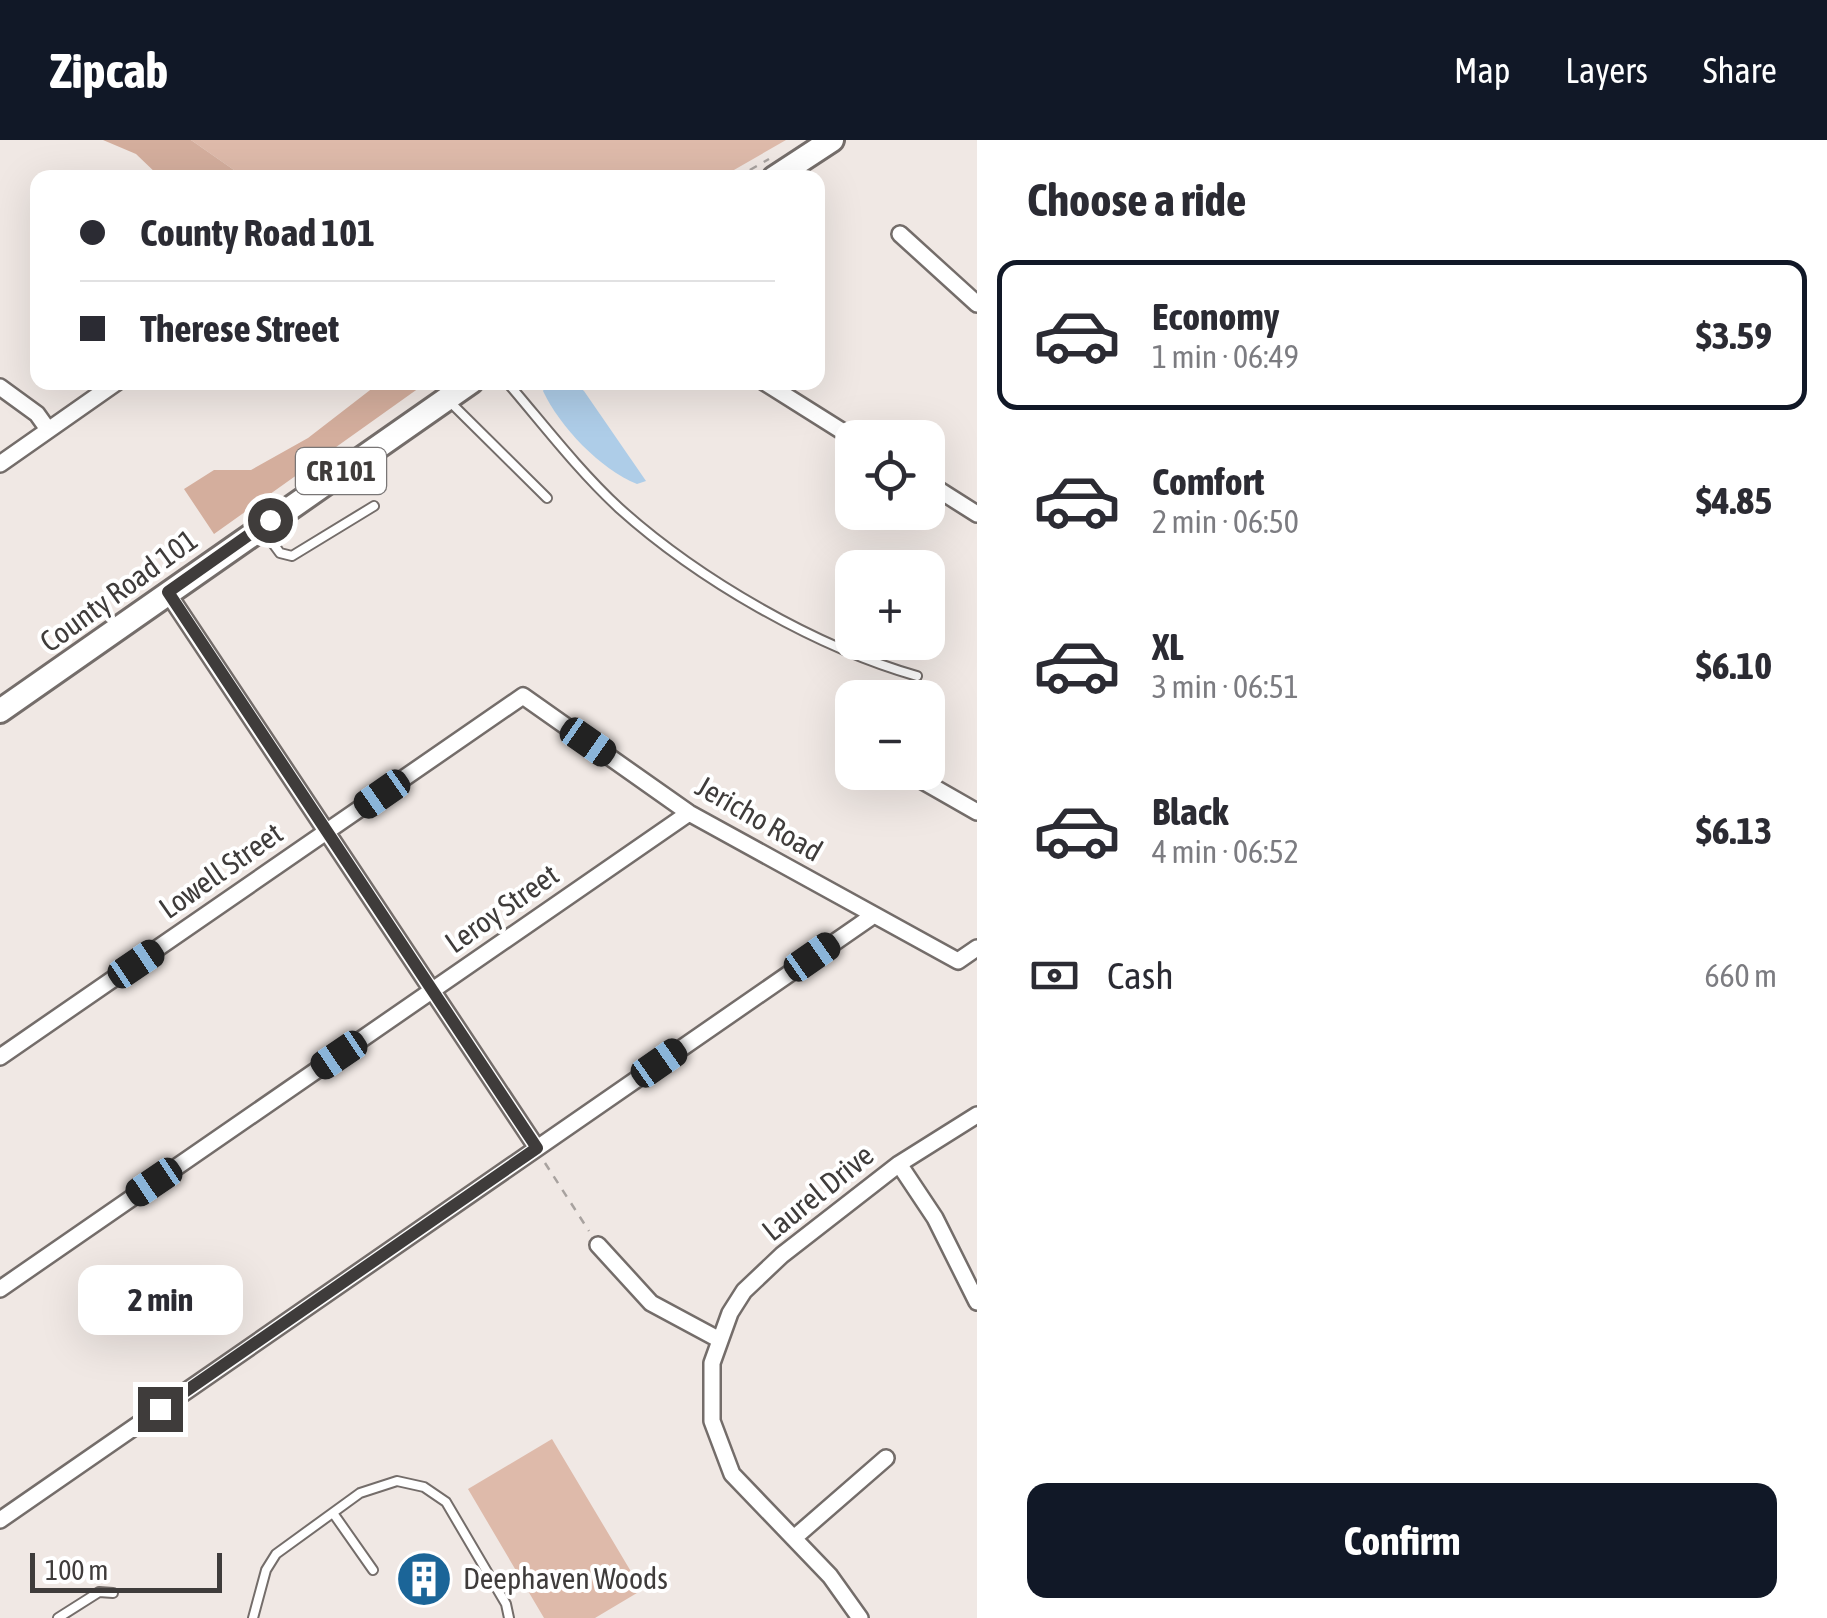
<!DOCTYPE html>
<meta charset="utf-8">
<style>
body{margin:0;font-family:"Asap Condensed",sans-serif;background:#f2f2f3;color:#2b2b33;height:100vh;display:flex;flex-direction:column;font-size:38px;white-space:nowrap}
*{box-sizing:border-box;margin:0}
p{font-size:32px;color:#7c7c81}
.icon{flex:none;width:55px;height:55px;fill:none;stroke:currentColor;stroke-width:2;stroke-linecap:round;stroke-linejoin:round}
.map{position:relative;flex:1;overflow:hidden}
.details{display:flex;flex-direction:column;background:#fff;width:850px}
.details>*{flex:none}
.banner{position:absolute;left:30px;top:30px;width:795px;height:220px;border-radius:20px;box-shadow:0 10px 40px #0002;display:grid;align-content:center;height:220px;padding:0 50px;background:#fff}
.controls{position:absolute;left:835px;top:280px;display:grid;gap:20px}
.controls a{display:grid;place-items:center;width:110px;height:110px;border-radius:20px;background:#fff;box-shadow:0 10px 40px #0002;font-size:50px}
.scale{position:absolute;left:30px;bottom:25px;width:192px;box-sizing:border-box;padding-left:10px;border:5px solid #3f3c3b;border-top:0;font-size:28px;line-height:35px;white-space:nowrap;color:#3f3c3b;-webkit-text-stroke:8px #fff;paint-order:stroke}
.end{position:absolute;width:45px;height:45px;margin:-22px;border:12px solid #3f3c3b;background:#fff;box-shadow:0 0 0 5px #fff}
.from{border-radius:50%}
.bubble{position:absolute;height:70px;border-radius:20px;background:#fff;box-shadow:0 10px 40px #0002;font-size:32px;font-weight:700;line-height:70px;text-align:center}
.car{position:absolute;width:30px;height:60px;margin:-30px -15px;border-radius:12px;box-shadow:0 0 8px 2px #0007;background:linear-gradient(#222 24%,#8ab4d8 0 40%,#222 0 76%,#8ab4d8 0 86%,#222 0)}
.banner b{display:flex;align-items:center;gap:35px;height:95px;font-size:38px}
.banner b+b{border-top:2px solid #e1e1e2}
.banner i{width:25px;height:25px;background:#2b2b33}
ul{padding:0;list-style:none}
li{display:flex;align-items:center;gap:30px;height:150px;margin:0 20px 15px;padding:0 30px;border:5px solid transparent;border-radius:20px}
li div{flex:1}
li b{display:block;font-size:38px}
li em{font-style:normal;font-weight:700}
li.on{border-color:#111827}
li>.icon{width:90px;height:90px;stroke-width:1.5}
h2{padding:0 50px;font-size:45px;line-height:120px}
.pay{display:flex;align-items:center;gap:25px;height:110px;padding:0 50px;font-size:38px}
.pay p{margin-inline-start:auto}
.button{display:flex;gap:20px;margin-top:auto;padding:20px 50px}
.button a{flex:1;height:115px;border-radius:20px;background:#111827;color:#fff;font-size:40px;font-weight:700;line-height:115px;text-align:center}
header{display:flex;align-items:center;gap:60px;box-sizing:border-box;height:140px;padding:0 50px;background:#111827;color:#fff}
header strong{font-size:48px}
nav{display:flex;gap:55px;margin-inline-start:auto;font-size:35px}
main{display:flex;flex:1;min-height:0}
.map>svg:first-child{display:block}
</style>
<header>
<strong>Zipcab</strong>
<nav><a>Map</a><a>Layers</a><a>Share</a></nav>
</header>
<main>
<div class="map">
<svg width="977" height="1478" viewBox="0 0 977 1478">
<rect width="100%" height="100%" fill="#f0e8e4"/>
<!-- green -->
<path fill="#debaaa" d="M191,0H786L720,38L244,37Z
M552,1299L642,1450L595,1478H544L468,1349Z"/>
<!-- forest -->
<path fill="#d4ae9d" d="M103,0H191L244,37H160L136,14Z
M373,243H426L214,394L184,349L214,330H251L308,298L374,247Z"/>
<!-- water -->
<path fill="#aecde8" d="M547,243H574L584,251L646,341L637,344C600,329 560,287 543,251Z"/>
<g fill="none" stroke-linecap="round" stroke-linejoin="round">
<!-- service casing -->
<g stroke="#746d6a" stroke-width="12">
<path id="service" d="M507,242C543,284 578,330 619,368C698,439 815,507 917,536
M450,262L547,358
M263,390L280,413L292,416L374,366
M333,1373L373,1430
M58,1478L99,1452L113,1453
M253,1478L266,1430L276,1414L360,1353L397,1341L424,1347L446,1362L506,1464L509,1478"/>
</g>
<!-- minor casing -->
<g stroke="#746d6a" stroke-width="20">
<path id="minor" d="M900,94L977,164
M764,242L853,298
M0,247L37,274L47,288
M0,324L117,242
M928,343L977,374
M167,452L537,1008
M907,632L977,672
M0,917L523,556L689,673L958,821L977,808
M899,1024L935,1078L977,1162
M598,1105L651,1163L718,1199
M0,1149L689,673
M0,1380L874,775
M794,1398L886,1318
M860,1478L830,1436L732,1334L712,1281V1223L730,1173L744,1151L782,1115L899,1024L977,975"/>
</g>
<!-- primary casing -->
<g stroke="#746d6a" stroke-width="28">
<path id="primary" d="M774,38L832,0
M0,571L471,242"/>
</g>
<!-- path -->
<path stroke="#a8a29f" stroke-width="2.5" stroke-dasharray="8 8" stroke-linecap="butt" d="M736,38L769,19
M545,1023L589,1091"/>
<!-- service -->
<use href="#service" stroke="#fff" stroke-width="8"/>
<!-- minor -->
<use href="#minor" stroke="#fff" stroke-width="15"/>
<!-- primary -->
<use href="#primary" stroke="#fff" stroke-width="22"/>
</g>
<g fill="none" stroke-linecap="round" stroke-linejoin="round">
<!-- route -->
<path stroke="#3f3c3b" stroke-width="12" d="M160,1269L537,1008L168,452L270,380"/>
</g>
<!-- icons -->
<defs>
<g id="building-disc" transform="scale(2.875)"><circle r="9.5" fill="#1b6598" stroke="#fff"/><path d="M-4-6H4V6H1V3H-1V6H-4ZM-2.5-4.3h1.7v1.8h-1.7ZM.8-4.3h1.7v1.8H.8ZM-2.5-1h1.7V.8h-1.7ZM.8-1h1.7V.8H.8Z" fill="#fff"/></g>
</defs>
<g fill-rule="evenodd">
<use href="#building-disc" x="424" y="1439"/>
</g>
<g text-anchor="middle" stroke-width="8" stroke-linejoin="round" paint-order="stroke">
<!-- shield labels -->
<rect fill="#fff" stroke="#797676" stroke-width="2.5" x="296" y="308" width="90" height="46" rx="8"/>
<g font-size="28" font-weight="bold" fill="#3f3c3b">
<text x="341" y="341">CR 101</text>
</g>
<!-- street labels -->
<g font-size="30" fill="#3f3c3b" stroke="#fff">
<text transform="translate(119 451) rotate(-36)" y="10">County Road 101</text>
<text transform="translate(759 679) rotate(30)" y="10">Jericho Road</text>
<text transform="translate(221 731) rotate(-35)" y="10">Lowell Street</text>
<text transform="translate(502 769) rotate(-35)" y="10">Leroy Street</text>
<text transform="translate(818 1053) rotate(-39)" y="10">Laurel Drive</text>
</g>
<!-- poi labels -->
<g font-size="30" fill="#3f3c3b" stroke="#fff" text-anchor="start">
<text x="463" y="1449">Deephaven Woods</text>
</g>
</g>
</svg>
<div class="controls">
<a><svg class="icon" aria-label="locate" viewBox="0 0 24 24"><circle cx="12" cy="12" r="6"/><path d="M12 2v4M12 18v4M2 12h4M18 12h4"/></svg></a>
<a>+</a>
<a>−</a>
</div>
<div class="scale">100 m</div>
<i class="end from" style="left:270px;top:380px"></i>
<i class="end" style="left:160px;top:1269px"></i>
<div class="bubble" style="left:78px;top:1125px;width:165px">2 min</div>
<i class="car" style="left:588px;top:602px;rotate:125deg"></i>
<i class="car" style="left:382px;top:654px;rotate:235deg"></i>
<i class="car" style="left:812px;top:817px;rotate:55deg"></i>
<i class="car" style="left:136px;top:824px;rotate:56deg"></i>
<i class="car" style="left:339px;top:915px;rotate:236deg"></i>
<i class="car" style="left:659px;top:923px;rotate:55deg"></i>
<i class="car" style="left:154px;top:1042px;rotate:236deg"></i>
<div class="banner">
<b><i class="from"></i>County Road 101</b>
<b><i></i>Therese Street</b>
</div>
</div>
<section class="details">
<h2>Choose a ride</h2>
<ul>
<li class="on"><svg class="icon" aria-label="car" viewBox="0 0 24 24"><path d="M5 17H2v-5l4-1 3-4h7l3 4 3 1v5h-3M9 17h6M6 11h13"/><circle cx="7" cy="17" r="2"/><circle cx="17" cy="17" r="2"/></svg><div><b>Economy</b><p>1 min · 06:49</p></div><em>$3.59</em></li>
<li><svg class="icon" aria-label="car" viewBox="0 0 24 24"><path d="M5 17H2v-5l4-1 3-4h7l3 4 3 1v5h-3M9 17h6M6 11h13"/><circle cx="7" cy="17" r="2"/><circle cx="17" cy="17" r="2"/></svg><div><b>Comfort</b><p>2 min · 06:50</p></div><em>$4.85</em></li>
<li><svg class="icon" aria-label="car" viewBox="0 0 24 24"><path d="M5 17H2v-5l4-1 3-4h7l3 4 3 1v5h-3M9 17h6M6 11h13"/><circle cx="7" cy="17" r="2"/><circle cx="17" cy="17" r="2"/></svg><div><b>XL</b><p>3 min · 06:51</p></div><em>$6.10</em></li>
<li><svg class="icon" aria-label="car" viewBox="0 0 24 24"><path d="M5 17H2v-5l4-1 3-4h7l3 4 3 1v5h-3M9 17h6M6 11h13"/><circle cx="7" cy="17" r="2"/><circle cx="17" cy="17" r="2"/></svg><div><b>Black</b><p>4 min · 06:52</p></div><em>$6.13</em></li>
</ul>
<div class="pay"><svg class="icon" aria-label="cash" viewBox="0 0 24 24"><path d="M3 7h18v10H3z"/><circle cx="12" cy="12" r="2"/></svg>Cash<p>660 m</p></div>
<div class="button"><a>Confirm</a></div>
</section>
</main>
